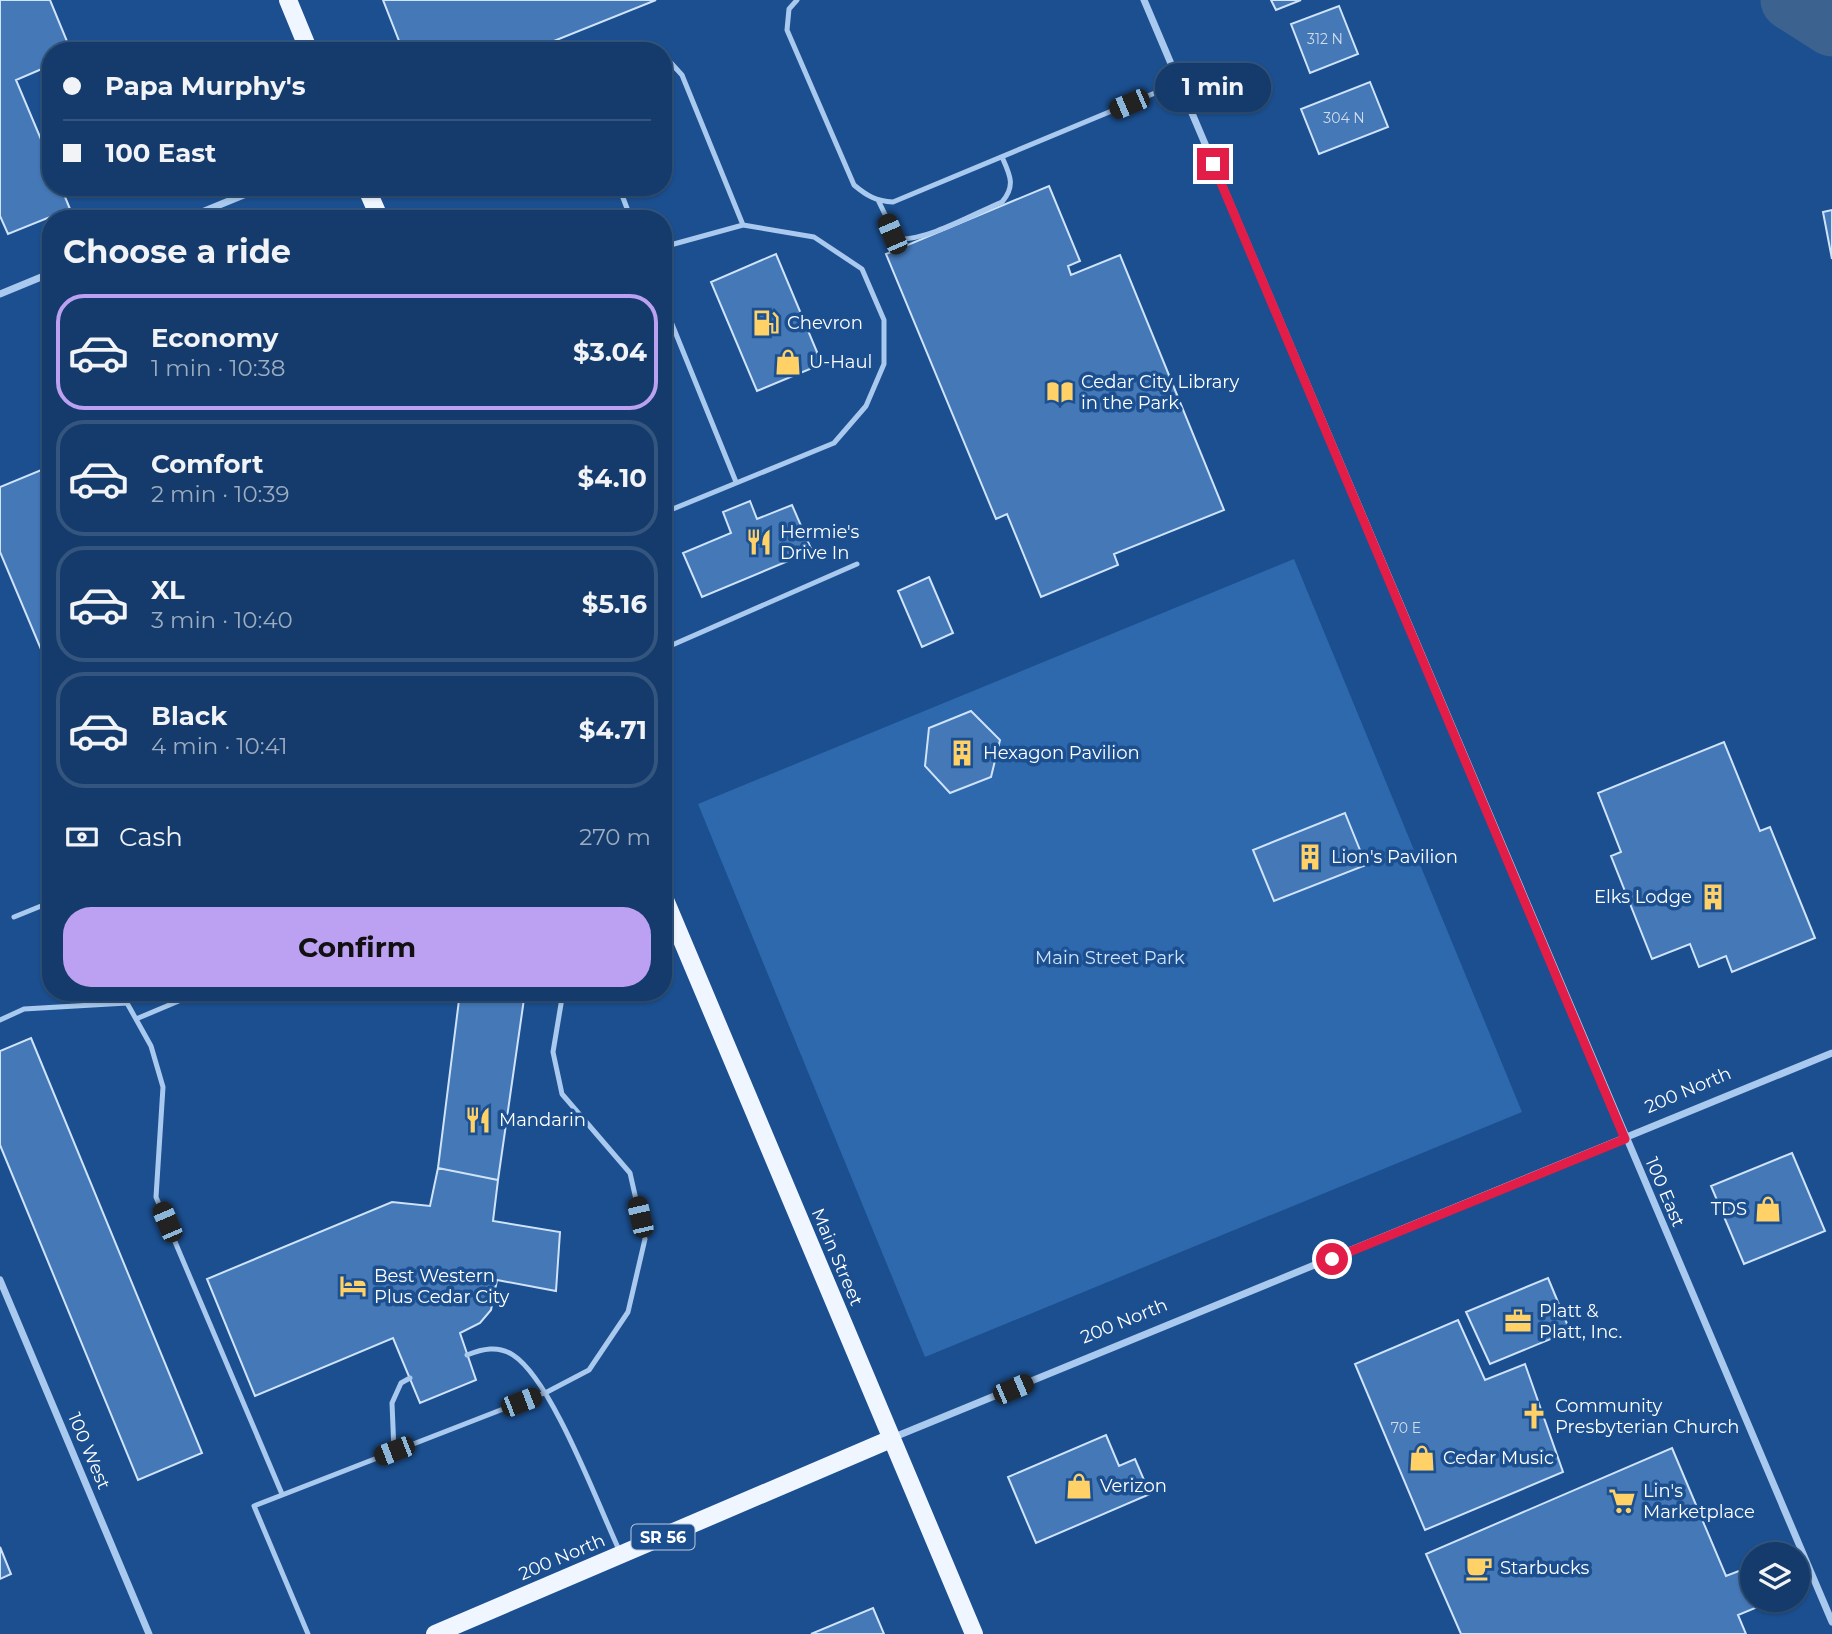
<!DOCTYPE html>
<meta charset="utf-8">
<style>
body{margin:0;font-family:Montserrat,sans-serif;background:#214673;color:#f1f3f6;height:100vh;display:flex;flex-direction:column;font-size:26px;white-space:nowrap}
*{box-sizing:border-box;margin:0}
p{font-size:23px;color:#9dadc1}
.icon{flex:none;width:38px;height:38px;fill:none;stroke:currentColor;stroke-width:2;stroke-linecap:round;stroke-linejoin:round}
.map{position:relative;flex:1;overflow:hidden}
.drawer{position:absolute;left:42px;top:210px;width:630px;height:791px;display:flex;flex-direction:column;background:#143b6b;border-radius:28px;box-shadow:0 2px 5px #0004,0 0 0 2px #33557e}
.drawer>*{flex:none}
.guide{position:absolute;left:42px;top:42px;width:630px;height:154px;border-radius:28px;box-shadow:0 2px 5px #0004,0 0 0 2px #33557e;display:grid;align-content:center;height:154px;padding:0 21px;background:#143b6b}
.fabs{position:absolute;left:1740px;top:1542px;display:grid;gap:14px}
.fabs a{display:grid;place-items:center;width:70px;height:70px;border-radius:50%;background:#143b6b;box-shadow:0 2px 5px #0004,0 0 0 2px #33557e;font-size:35px}
.end{position:absolute;width:32px;height:32px;margin:-16px;border:9px solid #e11d48;background:#fff;box-shadow:0 0 0 4px #fff}
.from{border-radius:50%}
.bubble{position:absolute;height:49px;border-radius:24px;background:#143b6b;box-shadow:0 2px 5px #0004,0 0 0 2px #33557e;font-size:23px;font-weight:700;line-height:49px;text-align:center}
.car{position:absolute;width:21px;height:42px;margin:-21px -10px;border-radius:9px;box-shadow:0 0 5px 2px #0007;background:linear-gradient(#222 24%,#8ab4d8 0 40%,#222 0 76%,#8ab4d8 0 86%,#222 0)}
.guide b{display:flex;align-items:center;gap:24px;height:66px;font-size:26px}
.guide b+b{border-top:2px solid #33557e}
.guide i{width:18px;height:18px;background:#f1f3f6}
ul{padding:0;list-style:none}
li{display:flex;align-items:center;gap:21px;height:116px;margin:0 14px 10px;padding:0 7px;border:4px solid #33557e;border-radius:28px}
li div{flex:1}
li b{display:block;font-size:26px}
li em{font-style:normal;font-weight:700}
li.on{border-color:#bca0f2}
li>.icon{width:63px;height:63px;stroke-width:1.5}
h2{padding:0 21px;font-size:32px;line-height:84px}
.pay{display:flex;align-items:center;gap:18px;height:77px;padding:0 21px;font-size:26px}
.pay p{margin-inline-start:auto}
.action{display:flex;gap:14px;margin-top:auto;padding:14px 21px}
.action a{flex:1;height:80px;border-radius:28px;background:#bca0f2;color:#111;font-size:28px;font-weight:700;line-height:80px;text-align:center}
.map>svg:first-child{display:block}
</style>
<div class="map">
<svg width="1832" height="1634" viewBox="0 0 1832 1634">
<rect width="100%" height="100%" fill="#1b4f8f"/>
<!-- green -->
<path fill="#2e69ad" d="M1294,559L1522,1112L925,1357L698,804Z"/>
<g fill="none" stroke-linecap="round" stroke-linejoin="round">
<!-- river -->
<path stroke="#3c6290" stroke-width="61" d="M1791,0L1832,26"/>
</g>
<!-- building -->
<path fill="#4478b7" stroke="#cfe3fa" stroke-width="2" d="M0,0H50L71,51H51V65L16,80L51,163V187H61L70,209L8,234L0,216Z
M383,0H656L529,51H403Z
M1271,0H1301L1276,10Z
M1339,6L1358,54L1310,73L1291,24Z
M1370,82L1388,127L1319,154L1301,109Z
M1049,186L1080,261L1068,266L1071,275L1120,255L1224,510L1114,554L1118,565L1041,597L1007,514L996,519L886,254Z
M1832,210V259L1823,212Z
M776,254L822,364L757,391L711,282Z
M51,466V673L0,552V487Z
M750,501L757,519L792,505L812,551L702,597L683,553L731,533L723,512Z
M929,577L953,633L922,647L898,591Z
M971,711L1000,740L991,777L950,793L925,766L929,728Z
M1724,742L1760,831L1770,827L1815,938L1732,972L1726,956L1699,967L1690,944L1652,959L1611,856L1621,852L1598,793Z
M1345,813L1366,865L1274,901L1253,850Z
M460,992H525L498,1180L438,1168Z
M31,1038L202,1453L138,1480L0,1145V1051Z
M1792,1153L1825,1231L1744,1264L1711,1186Z
M438,1168L498,1180L493,1221L560,1232L556,1291L497,1280L491,1310L480,1323L460,1333L476,1380L420,1403L393,1338L255,1396L207,1279L392,1202L430,1206Z
M1548,1278L1570,1331L1490,1364L1466,1312Z
M1458,1320L1485,1380L1525,1364L1563,1472L1425,1530L1355,1364Z
M1106,1435L1119,1466L1135,1459L1150,1494L1036,1543L1008,1477Z
M1672,1448L1726,1576L1744,1569L1752,1588V1600H1757L1760,1606L1738,1615L1746,1634H1461L1426,1554Z
M0,1547L11,1574L0,1579Z
M873,1608L884,1634H811Z"/>
<g fill="none" stroke-linecap="round" stroke-linejoin="round">
<!-- lane -->
<path stroke="#a9c9ee" stroke-width="5" d="M797,0L789,9L787,30L854,185C867,196 876,201 893,202L1179,83
M663,63H671L682,75L743,225
M619,187L631,219
M879,202L897,239C927,241 973,214 1002,202C1016,186 1010,175 1002,157
M663,247L743,225L814,237L862,269L884,320V364L866,406L834,443L663,513
M663,302L736,482
M663,649L857,564
M14,917L51,902
M136,1019L200,992
M0,1020L24,1009L127,1003L151,1046L163,1087L156,1197L282,1494
M467,1355C482,1349 498,1345 513,1355C552,1380 598,1505 620,1552
M394,1451L392,1403L401,1383L410,1378
M308,1634L254,1506L547,1392L589,1370L628,1312L645,1239L630,1173L562,1094L553,1052L563,992"/>
<!-- street -->
<path stroke="#a9c9ee" stroke-width="7" d="M1144,0L1832,1622
M185,219L263,187
M0,294L51,273
M0,1280L149,1634
M892,1438L1832,1053"/>
<!-- primary -->
<path stroke="#f0f6ff" stroke-width="18" d="M288,0L309,51
M366,187L380,219
M663,895L974,1634
M435,1634L891,1439"/>
</g>
<g fill="none" stroke-linecap="round" stroke-linejoin="round">
<!-- route -->
<path stroke="#e11d48" stroke-width="9" d="M1213,164L1625,1139L1332,1259"/>
</g>
<!-- icons -->
<defs>
<g id="fuel-bare" transform="scale(2.1)"><path d="M-5.5-6h7V0h2V4h1.3V-2.5L3-4.5l.8-.8L6-3V5H2.5V1h-1V6h-7ZM-4.2-4.7v3.2H.2V-4.7Z" fill="#ffd166" stroke="#1b4f8f" stroke-width="2.5" paint-order="stroke"/></g>
<g id="shop-bare" transform="scale(2.1)"><path d="M-5-2.5h2.3a2.7 3.5 0 0 1 5.4 0H5L5.5 6h-11ZM-1.5-2.5h3a1.5 2.3 0 0 0-3 0Z" fill="#ffd166" stroke="#1b4f8f" stroke-width="2.5" paint-order="stroke"/></g>
<g id="library-bare" transform="scale(2.1)"><path d="M-6-4Q-3-5.5-.7-3.5V5Q-3 3-6 4ZM6-4Q3-5.5 .7-3.5V5Q3 3 6 4Z" fill="#ffd166" stroke="#1b4f8f" stroke-width="2.5" paint-order="stroke"/></g>
<g id="restaurant-bare" transform="scale(2.1)"><path d="M-5-6h1v4h1v-4h1v4h1v-4h1v5L-1.5 .5V6h-2V.5L-5-1ZM5-6V6H3V1.5H1.5Q1.5-4 5-6Z" fill="#ffd166" stroke="#1b4f8f" stroke-width="2.5" paint-order="stroke"/></g>
<g id="building-bare" transform="scale(2.1)"><path d="M-4-6H4V6H1V3H-1V6H-4ZM-2.5-4.3h1.7v1.8h-1.7ZM.8-4.3h1.7v1.8H.8ZM-2.5-1h1.7V.8h-1.7ZM.8-1h1.7V.8H.8Z" fill="#ffd166" stroke="#1b4f8f" stroke-width="2.5" paint-order="stroke"/></g>
<g id="hotel-bare" transform="scale(2.1)"><path d="M-6-4.5h1.5V1H6V5H4.5V3h-9V5H-6ZM-4 0a1.8 1.8 0 1 1 3.6 0ZM.5 0V-2.5h3Q6-2.5 6 0Z" fill="#ffd166" stroke="#1b4f8f" stroke-width="2.5" paint-order="stroke"/></g>
<g id="office-bare" transform="scale(2.1)"><path d="M-6-3h4V-5.5h4V-3h4V5H-6ZM-1-4.5V-3h2v-1.5ZM-6 0V1H6V0Z" fill="#ffd166" stroke="#1b4f8f" stroke-width="2.5" paint-order="stroke"/></g>
<g id="church-bare" transform="scale(2.1)"><path d="M-1.2-6h2.4v3.5h3.3v2.4h-3.3V6h-2.4V-.1h-3.3v-2.4h3.3Z" fill="#ffd166" stroke="#1b4f8f" stroke-width="2.5" paint-order="stroke"/></g>
<g id="supermarket-bare" transform="scale(2.1)"><path d="M-6-5.5h2.5l.6 2H6L4.5 2H-2.5L-4.4-4H-6ZM-1.5 3.2a1.3 1.3 0 1 0 .1 0ZM3 3.2a1.3 1.3 0 1 0 .1 0Z" fill="#ffd166" stroke="#1b4f8f" stroke-width="2.5" paint-order="stroke"/></g>
<g id="cafe-bare" transform="scale(2.1)"><path d="M-5.5-4.5H6V0H3Q3 3.5 0 3.5H-2.5Q-5.5 3.5-5.5 0ZM3-3.2v2h1.7v-2ZM-6 4.5H4V6H-6Z" fill="#ffd166" stroke="#1b4f8f" stroke-width="2.5" paint-order="stroke"/></g>
</defs>
<g fill-rule="evenodd">
<use href="#fuel-bare" x="766" y="323"/>
<use href="#shop-bare" x="788" y="362"/>
<use href="#library-bare" x="1060" y="392"/>
<use href="#restaurant-bare" x="759" y="542"/>
<use href="#building-bare" x="962" y="753"/>
<use href="#building-bare" x="1310" y="857"/>
<use href="#building-bare" x="1713" y="897"/>
<use href="#restaurant-bare" x="478" y="1120"/>
<use href="#shop-bare" x="1768" y="1209"/>
<use href="#hotel-bare" x="353" y="1286"/>
<use href="#office-bare" x="1518" y="1321"/>
<use href="#church-bare" x="1534" y="1416"/>
<use href="#shop-bare" x="1422" y="1458"/>
<use href="#shop-bare" x="1079" y="1486"/>
<use href="#supermarket-bare" x="1622" y="1501"/>
<use href="#cafe-bare" x="1479" y="1568"/>
</g>
<g text-anchor="middle" stroke-width="7" stroke-linejoin="round" paint-order="stroke">
<!-- number labels -->
<g font-size="14" fill="#d0dded">
<text x="1325" y="44">312 N</text>
<text x="1344" y="123">304 N</text>
<text x="1406" y="1433">70 E</text>
</g>
<!-- shield labels -->
<rect fill="#1b4f8f" stroke="#bbcadd" stroke-width="2" x="631.5" y="1524.5" width="63" height="25" rx="5"/>
<g font-size="16" font-weight="bold" fill="#fff">
<text x="663" y="1543">SR 56</text>
</g>
<!-- poi labels -->
<g font-size="18" fill="#fff" stroke="#1b4f8f" text-anchor="start">
<text x="787" y="329">Chevron</text>
<text x="809" y="368">U-Haul</text>
<text x="1081" y="388">Cedar City Library<tspan x="1081" dy="21">in the Park</tspan></text>
<text x="780" y="538">Hermie's<tspan x="780" dy="21">Drive In</tspan></text>
<text x="983" y="759">Hexagon Pavilion</text>
<text x="1331" y="863">Lion's Pavilion</text>
<text x="1692" y="903" text-anchor="end">Elks Lodge</text>
<text x="499" y="1126">Mandarin</text>
<text x="1747" y="1215" text-anchor="end">TDS</text>
<text x="374" y="1282">Best Western<tspan x="374" dy="21">Plus Cedar City</tspan></text>
<text x="1539" y="1317">Platt &amp;<tspan x="1539" dy="21">Platt, Inc.</tspan></text>
<text x="1555" y="1412">Community<tspan x="1555" dy="21">Presbyterian Church</tspan></text>
<text x="1443" y="1464">Cedar Music</text>
<text x="1100" y="1492">Verizon</text>
<text x="1643" y="1497">Lin's<tspan x="1643" dy="21">Marketplace</tspan></text>
<text x="1500" y="1574">Starbucks</text>
</g>
<!-- park labels -->
<g font-size="18" fill="#cfe3fa" stroke="#1b4f8f">
<text x="1110" y="964">Main Street Park</text>
</g>
<!-- street labels -->
<g font-size="18" fill="#fff" stroke="#1b4f8f">
<text transform="translate(1688 1090) rotate(-23)" y="6">200 North</text>
<text transform="translate(1665 1192) rotate(67)" y="6">100 East</text>
<text transform="translate(837 1257) rotate(67)" y="6">Main Street</text>
<text transform="translate(1124 1321) rotate(-22)" y="6">200 North</text>
<text transform="translate(89 1451) rotate(67)" y="6">100 West</text>
<text transform="translate(562 1557) rotate(-23)" y="6">200 North</text>
</g>
</g>
</svg>
<div class="fabs">
<a><svg class="icon" aria-label="layers" viewBox="0 0 24 24"><path d="M12 4l9 5-9 5-9-5zM3 14l9 5 9-5"/></svg></a>
</div>
<i class="end from" style="left:1332px;top:1259px"></i>
<i class="end" style="left:1213px;top:164px"></i>
<div class="bubble" style="left:1155px;top:63px;width:116px">1 min</div>
<i class="car" style="left:1129px;top:104px;rotate:247deg"></i>
<i class="car" style="left:892px;top:234px;rotate:337deg"></i>
<i class="car" style="left:640px;top:1217px;rotate:347deg"></i>
<i class="car" style="left:167px;top:1222px;rotate:337deg"></i>
<i class="car" style="left:1013px;top:1389px;rotate:67deg"></i>
<i class="car" style="left:521px;top:1402px;rotate:69deg"></i>
<i class="car" style="left:394px;top:1451px;rotate:249deg"></i>
<div class="guide">
<b><i class="from"></i>Papa Murphy's</b>
<b><i></i>100 East</b>
</div>
<section class="drawer">
<h2>Choose a ride</h2>
<ul>
<li class="on"><svg class="icon" aria-label="car" viewBox="0 0 24 24"><path d="M5 17H2v-5l4-1 3-4h7l3 4 3 1v5h-3M9 17h6M6 11h13"/><circle cx="7" cy="17" r="2"/><circle cx="17" cy="17" r="2"/></svg><div><b>Economy</b><p>1 min · 10:38</p></div><em>$3.04</em></li>
<li><svg class="icon" aria-label="car" viewBox="0 0 24 24"><path d="M5 17H2v-5l4-1 3-4h7l3 4 3 1v5h-3M9 17h6M6 11h13"/><circle cx="7" cy="17" r="2"/><circle cx="17" cy="17" r="2"/></svg><div><b>Comfort</b><p>2 min · 10:39</p></div><em>$4.10</em></li>
<li><svg class="icon" aria-label="car" viewBox="0 0 24 24"><path d="M5 17H2v-5l4-1 3-4h7l3 4 3 1v5h-3M9 17h6M6 11h13"/><circle cx="7" cy="17" r="2"/><circle cx="17" cy="17" r="2"/></svg><div><b>XL</b><p>3 min · 10:40</p></div><em>$5.16</em></li>
<li><svg class="icon" aria-label="car" viewBox="0 0 24 24"><path d="M5 17H2v-5l4-1 3-4h7l3 4 3 1v5h-3M9 17h6M6 11h13"/><circle cx="7" cy="17" r="2"/><circle cx="17" cy="17" r="2"/></svg><div><b>Black</b><p>4 min · 10:41</p></div><em>$4.71</em></li>
</ul>
<div class="pay"><svg class="icon" aria-label="cash" viewBox="0 0 24 24"><path d="M3 7h18v10H3z"/><circle cx="12" cy="12" r="2"/></svg>Cash<p>270 m</p></div>
<div class="action"><a>Confirm</a></div>
</section>
</div>
